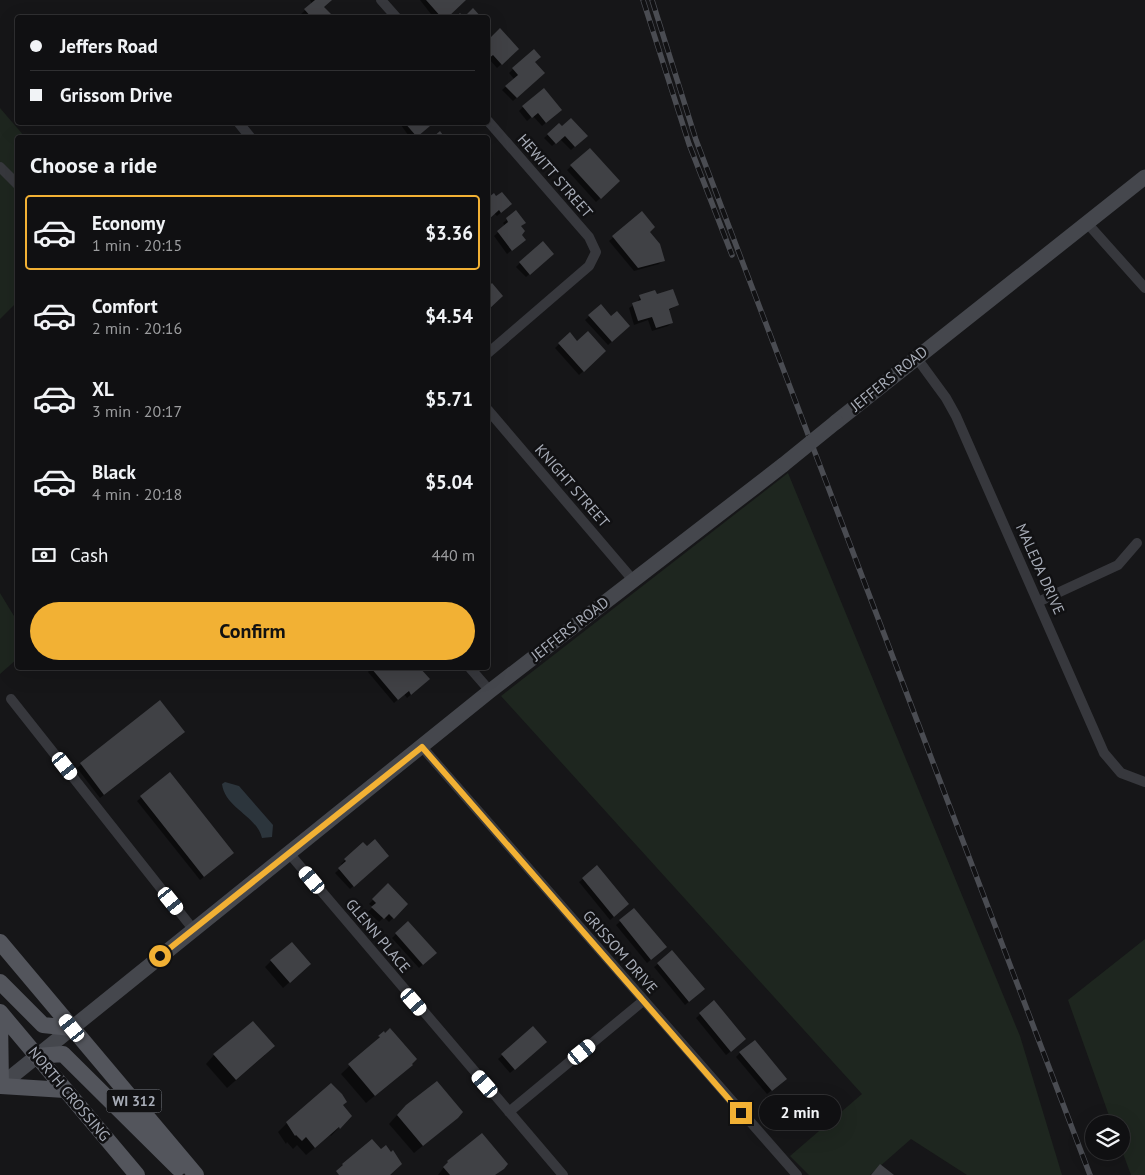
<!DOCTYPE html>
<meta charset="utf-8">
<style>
body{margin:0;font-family:"PT Sans",sans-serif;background:#1e1e20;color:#f1f3f6;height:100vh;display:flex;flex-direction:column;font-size:19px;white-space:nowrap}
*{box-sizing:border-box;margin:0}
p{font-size:16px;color:#9c9d9f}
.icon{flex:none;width:28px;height:28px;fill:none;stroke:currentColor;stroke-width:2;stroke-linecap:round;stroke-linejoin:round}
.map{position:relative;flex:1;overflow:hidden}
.side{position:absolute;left:15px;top:135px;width:475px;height:535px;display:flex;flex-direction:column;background:#101012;border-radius:5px;box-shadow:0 5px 20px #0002,0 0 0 1px #303032}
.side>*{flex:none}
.hud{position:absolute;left:15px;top:15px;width:475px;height:110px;border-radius:5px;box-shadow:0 5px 20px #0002,0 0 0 1px #303032;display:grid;align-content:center;height:110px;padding:0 15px;background:#101012}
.tools{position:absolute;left:1085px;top:1115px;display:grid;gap:10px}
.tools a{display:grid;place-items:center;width:45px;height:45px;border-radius:50%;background:#101012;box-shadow:0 5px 20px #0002,0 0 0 1px #303032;font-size:25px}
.end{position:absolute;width:22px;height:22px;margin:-11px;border:6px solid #f2b134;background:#111;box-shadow:0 0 0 2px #111}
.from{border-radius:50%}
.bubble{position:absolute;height:35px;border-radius:18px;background:#101012;box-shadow:0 5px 20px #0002,0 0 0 1px #303032;font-size:16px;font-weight:700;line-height:35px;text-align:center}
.car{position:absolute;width:15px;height:30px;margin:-15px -8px;border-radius:6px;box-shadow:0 0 4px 1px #0007;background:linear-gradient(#fff 24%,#345 0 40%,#fff 0 76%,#345 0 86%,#fff 0)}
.hud b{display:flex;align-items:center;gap:18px;height:48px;font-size:19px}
.hud b+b{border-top:1px solid #303032}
.hud i{width:12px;height:12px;background:#f1f3f6}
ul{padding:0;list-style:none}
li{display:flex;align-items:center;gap:15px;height:75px;margin:0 10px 8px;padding:0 5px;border:2px solid transparent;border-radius:5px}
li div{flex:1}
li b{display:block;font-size:19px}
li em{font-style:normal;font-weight:700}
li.on{border-color:#f2b134}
li>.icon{width:45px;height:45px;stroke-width:1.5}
h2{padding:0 15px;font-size:22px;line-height:60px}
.pay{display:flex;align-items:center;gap:12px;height:55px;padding:0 15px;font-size:19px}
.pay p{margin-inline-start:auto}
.button{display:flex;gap:10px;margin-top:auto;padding:10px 15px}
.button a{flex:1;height:58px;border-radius:30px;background:#f2b134;color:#111;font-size:20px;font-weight:700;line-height:58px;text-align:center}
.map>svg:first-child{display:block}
</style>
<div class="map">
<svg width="1145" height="1175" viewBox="0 0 1145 1175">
<rect width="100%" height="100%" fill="#161618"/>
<!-- green -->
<path fill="#1e261f" d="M0,108L25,137L18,138L17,302L0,319Z
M788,473L1020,1036L1062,1175H967L911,1139L870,1175H809L790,1156L862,1094L501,696Z
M0,593L17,621V659L0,674Z
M1145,939V1175H1131L1121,1148V1124H1112L1068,1000Z"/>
<!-- water -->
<path fill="#2c353c" d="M225,782L239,786L273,825L272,837L262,838C257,816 225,808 222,784Z"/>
<!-- shadow -->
<path fill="#0007" d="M310,0H330L323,7L328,18H304L301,14L312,4Z
M420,0H464L445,18H434Z
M500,30L517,49L497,68L488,58V42Z
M533,51V62L543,73L513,101L502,90L514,79L509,73Z
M523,107L557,113L542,126L533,116L527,121L519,111Z
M399,122H425V130L416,138H410Z
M559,125L562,128L586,136L571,150L560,139L552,146L544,138Z
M590,149L619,181L596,202L567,170Z
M488,197L489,199L506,208L497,216L494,213L488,219Z
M516,212L520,227V243L507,254L494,236L505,226L503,223Z
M642,213L648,232L663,260L659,264L634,271L609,241Z
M548,258L526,277L516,267L520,263Z
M656,295L677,305L668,311L672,322L668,326L652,331L648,320L634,325L629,308L637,303L640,297Z
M601,306L611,318L629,326L608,345L585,320Z
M570,334L577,342L601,355L579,375L555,348Z
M372,668H418L428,679L407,698L404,694L394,703L368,672Z
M160,702L180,736L100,798L77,768Z
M170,774L229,857L200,880L137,801Z
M363,843L384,860L350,889L335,873L343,866L341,864Z
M583,879L624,908L610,920L579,882Z
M388,885L407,904L389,922L384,917L379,922L368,912L373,907L369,904Z
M634,910L661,951L647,963L616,925Z
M408,923L435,953L419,968L392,938Z
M271,961L303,970L283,988L265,967Z
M658,964L699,993L685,1005L654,967Z
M714,1002L741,1043L726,1055L696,1018Z
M533,1028L541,1046L510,1073L498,1059Z
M384,1033L412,1065L366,1103L341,1074Z
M740,1053L782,1082L767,1094L736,1057Z
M214,1055H265L227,1088L206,1064Z
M342,1106L350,1116L331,1136L330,1135L306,1155L297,1145L293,1149L287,1142L286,1144L278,1132L287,1123Z
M397,1115L457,1118L414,1153L389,1124Z
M482,1135L494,1175H438L448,1162Z"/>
<!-- building -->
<path fill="#404145" d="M315,0H332L324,7L332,15L330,18H312L304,9Z
M426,0H466L447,18H442Z
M473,8L482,18H455L460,13L464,17Z
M500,28L519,49L502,65L493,55L488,59V40Z
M534,49L541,57L535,62L545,73L517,98L505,86L518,75L512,68Z
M544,88L562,110L546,123L538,113L532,118L522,106Z
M571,118L588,136L575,147L565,136L556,144L547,134L559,123L562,126Z
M404,122H427L430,126L417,137Z
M440,131L445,138H432Z
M590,148L620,181L601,199L570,165Z
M502,192L512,204L501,213L499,210L488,220V195L489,197L494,193L496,196Z
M516,210L526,223L521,226L525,231L522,235L526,240L512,251L497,231L508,222L506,218Z
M642,211L655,227L650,232L660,244L665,261L638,268L612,236Z
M543,241L554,254L530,275L519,262Z
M492,283L503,296L488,310V287Z
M673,289L679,305L669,309L673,323L656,328L652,317L638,321L632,303L641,300L639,295L655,290L657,294Z
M601,304L611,316L617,311L630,326L612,342L588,315Z
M588,331L606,351L584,372L558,343L570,332L577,341Z
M371,668H420L430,679L411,695L409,691L398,700Z
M160,700L185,732L104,795L80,763Z
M170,772L234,853L204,877L140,796Z
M375,839L389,856L354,887L338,868L346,861L344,859L363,842L367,846Z
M597,865L629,904L614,917L582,878Z
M388,883L408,904L394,919L389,914L384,919L371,907L376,903L372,899Z
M634,908L667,947L651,960L619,920Z
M408,921L437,953L423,965L395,933Z
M292,942L311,964L290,983L270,960Z
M672,950L705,989L689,1002L657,963Z
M714,1000L746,1039L731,1052L699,1013Z
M253,1021L275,1046L236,1080L213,1054Z
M533,1026L547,1042L515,1070L501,1054Z
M390,1028L417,1059L412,1064L413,1065L375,1096L348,1064L380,1037L378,1036L384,1031L385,1033Z
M755,1040L787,1079L772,1091L739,1052Z
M437,1081L463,1112L458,1118L423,1146L397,1115L406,1105Z
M331,1083L342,1094L347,1102L343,1105L352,1116L340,1129L339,1127L315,1148L306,1137L302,1141L296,1135L295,1136L286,1122Z
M482,1133L508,1164L504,1169L495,1175H450L443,1167L448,1162L447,1161Z
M372,1139L381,1149L386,1145L391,1152L393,1150L402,1164L390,1175H339L336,1171L343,1165L342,1164Z
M880,1164L894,1175H871Z"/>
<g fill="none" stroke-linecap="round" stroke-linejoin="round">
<!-- street -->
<path stroke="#37383d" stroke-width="10" d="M381,0L397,18
M488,121L589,237L596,252L589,266L488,353
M238,122L251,138
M0,167L18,185
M1087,223L1145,288
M916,357L946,398L956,416L1104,753L1121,773L1145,782
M488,410L633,580
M1038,602L1118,565L1137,543
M470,668L490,691
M11,699L193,929
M422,747L797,1175
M288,852L563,1175
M509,1112L643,1001"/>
<!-- secondary -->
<path stroke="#45474d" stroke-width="15" d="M836,422L1145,177
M0,1086L490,691L783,465"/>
<!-- primary -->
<path stroke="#53555c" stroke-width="16" d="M0,942L196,1175
M0,982L43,1025L71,1028
M0,1012L137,1175
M0,1017L1,1086L65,1090
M37,1056L63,1054L178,1168"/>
<!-- rail casing -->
<g stroke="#4a4c52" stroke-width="5.5">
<path id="rail" d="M643,0L689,144L732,255
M652,0L696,140L1090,1175"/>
</g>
<!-- rail -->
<use href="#rail" stroke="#111113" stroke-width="4" stroke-dasharray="11" stroke-linecap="butt"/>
<!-- secondary-bridge -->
<path stroke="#45474d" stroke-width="15" d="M783,465L836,422"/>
</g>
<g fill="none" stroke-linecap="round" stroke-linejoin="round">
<!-- route -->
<path stroke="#f2b134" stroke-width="6" d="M160,956L422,747L741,1113"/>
</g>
<g text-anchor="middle" stroke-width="5" stroke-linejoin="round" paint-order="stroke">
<!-- shield labels -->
<rect fill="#111113" stroke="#7b7e86" stroke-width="1" x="106.5" y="1089.5" width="55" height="23" rx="4"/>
<g font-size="14" font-weight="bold" fill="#a8adb8">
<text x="134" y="1106">WI 312</text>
</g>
<!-- street labels -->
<g font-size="15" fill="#a8adb8" stroke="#111113">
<text transform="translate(555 176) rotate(49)" y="5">HEWITT STREET</text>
<text transform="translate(889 379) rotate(-39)" y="5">JEFFERS ROAD</text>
<text transform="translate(572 486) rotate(49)" y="5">KNIGHT STREET</text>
<text transform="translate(1040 569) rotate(66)" y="5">MALEDA DRIVE</text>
<text transform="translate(570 629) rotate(-38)" y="5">JEFFERS ROAD</text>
<text transform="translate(378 936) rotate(50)" y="5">GLENN PLACE</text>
<text transform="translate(620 952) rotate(49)" y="5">GRISSOM DRIVE</text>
<text transform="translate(69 1094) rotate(50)" y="5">NORTH CROSSING</text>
</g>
</g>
</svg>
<div class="tools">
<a><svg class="icon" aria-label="layers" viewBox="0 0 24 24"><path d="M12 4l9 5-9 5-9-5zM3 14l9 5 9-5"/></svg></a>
</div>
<i class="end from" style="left:160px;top:956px"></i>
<i class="end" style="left:741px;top:1113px"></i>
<div class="bubble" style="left:759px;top:1095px;width:82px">2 min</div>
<i class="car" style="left:65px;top:766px;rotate:142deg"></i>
<i class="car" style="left:312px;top:880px;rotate:320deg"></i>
<i class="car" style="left:171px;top:901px;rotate:141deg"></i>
<i class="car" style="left:414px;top:1002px;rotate:139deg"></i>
<i class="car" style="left:72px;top:1028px;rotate:321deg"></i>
<i class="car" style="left:582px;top:1052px;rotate:51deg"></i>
<i class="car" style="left:485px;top:1084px;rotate:319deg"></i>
<div class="hud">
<b><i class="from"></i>Jeffers Road</b>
<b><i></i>Grissom Drive</b>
</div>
<section class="side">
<h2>Choose a ride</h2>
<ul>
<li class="on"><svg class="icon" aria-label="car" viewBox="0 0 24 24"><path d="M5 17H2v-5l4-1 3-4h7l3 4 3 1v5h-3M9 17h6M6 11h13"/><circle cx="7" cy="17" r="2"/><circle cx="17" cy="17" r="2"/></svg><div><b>Economy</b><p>1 min · 20:15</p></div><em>$3.36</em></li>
<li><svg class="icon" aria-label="car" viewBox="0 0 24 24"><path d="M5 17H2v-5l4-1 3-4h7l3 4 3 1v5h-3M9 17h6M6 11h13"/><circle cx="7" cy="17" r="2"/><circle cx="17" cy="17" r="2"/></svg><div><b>Comfort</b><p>2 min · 20:16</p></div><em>$4.54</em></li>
<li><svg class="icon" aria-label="car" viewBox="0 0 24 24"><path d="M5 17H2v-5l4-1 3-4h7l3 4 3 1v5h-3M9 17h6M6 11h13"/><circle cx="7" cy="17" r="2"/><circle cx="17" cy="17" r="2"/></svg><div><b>XL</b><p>3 min · 20:17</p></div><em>$5.71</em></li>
<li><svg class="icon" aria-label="car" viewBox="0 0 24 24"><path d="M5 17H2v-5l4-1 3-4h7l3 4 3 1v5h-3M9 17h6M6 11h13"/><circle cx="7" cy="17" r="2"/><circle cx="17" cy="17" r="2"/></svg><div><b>Black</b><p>4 min · 20:18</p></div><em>$5.04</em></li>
</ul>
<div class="pay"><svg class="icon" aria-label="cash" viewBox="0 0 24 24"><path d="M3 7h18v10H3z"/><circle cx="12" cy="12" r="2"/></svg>Cash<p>440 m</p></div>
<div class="button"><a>Confirm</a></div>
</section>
</div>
